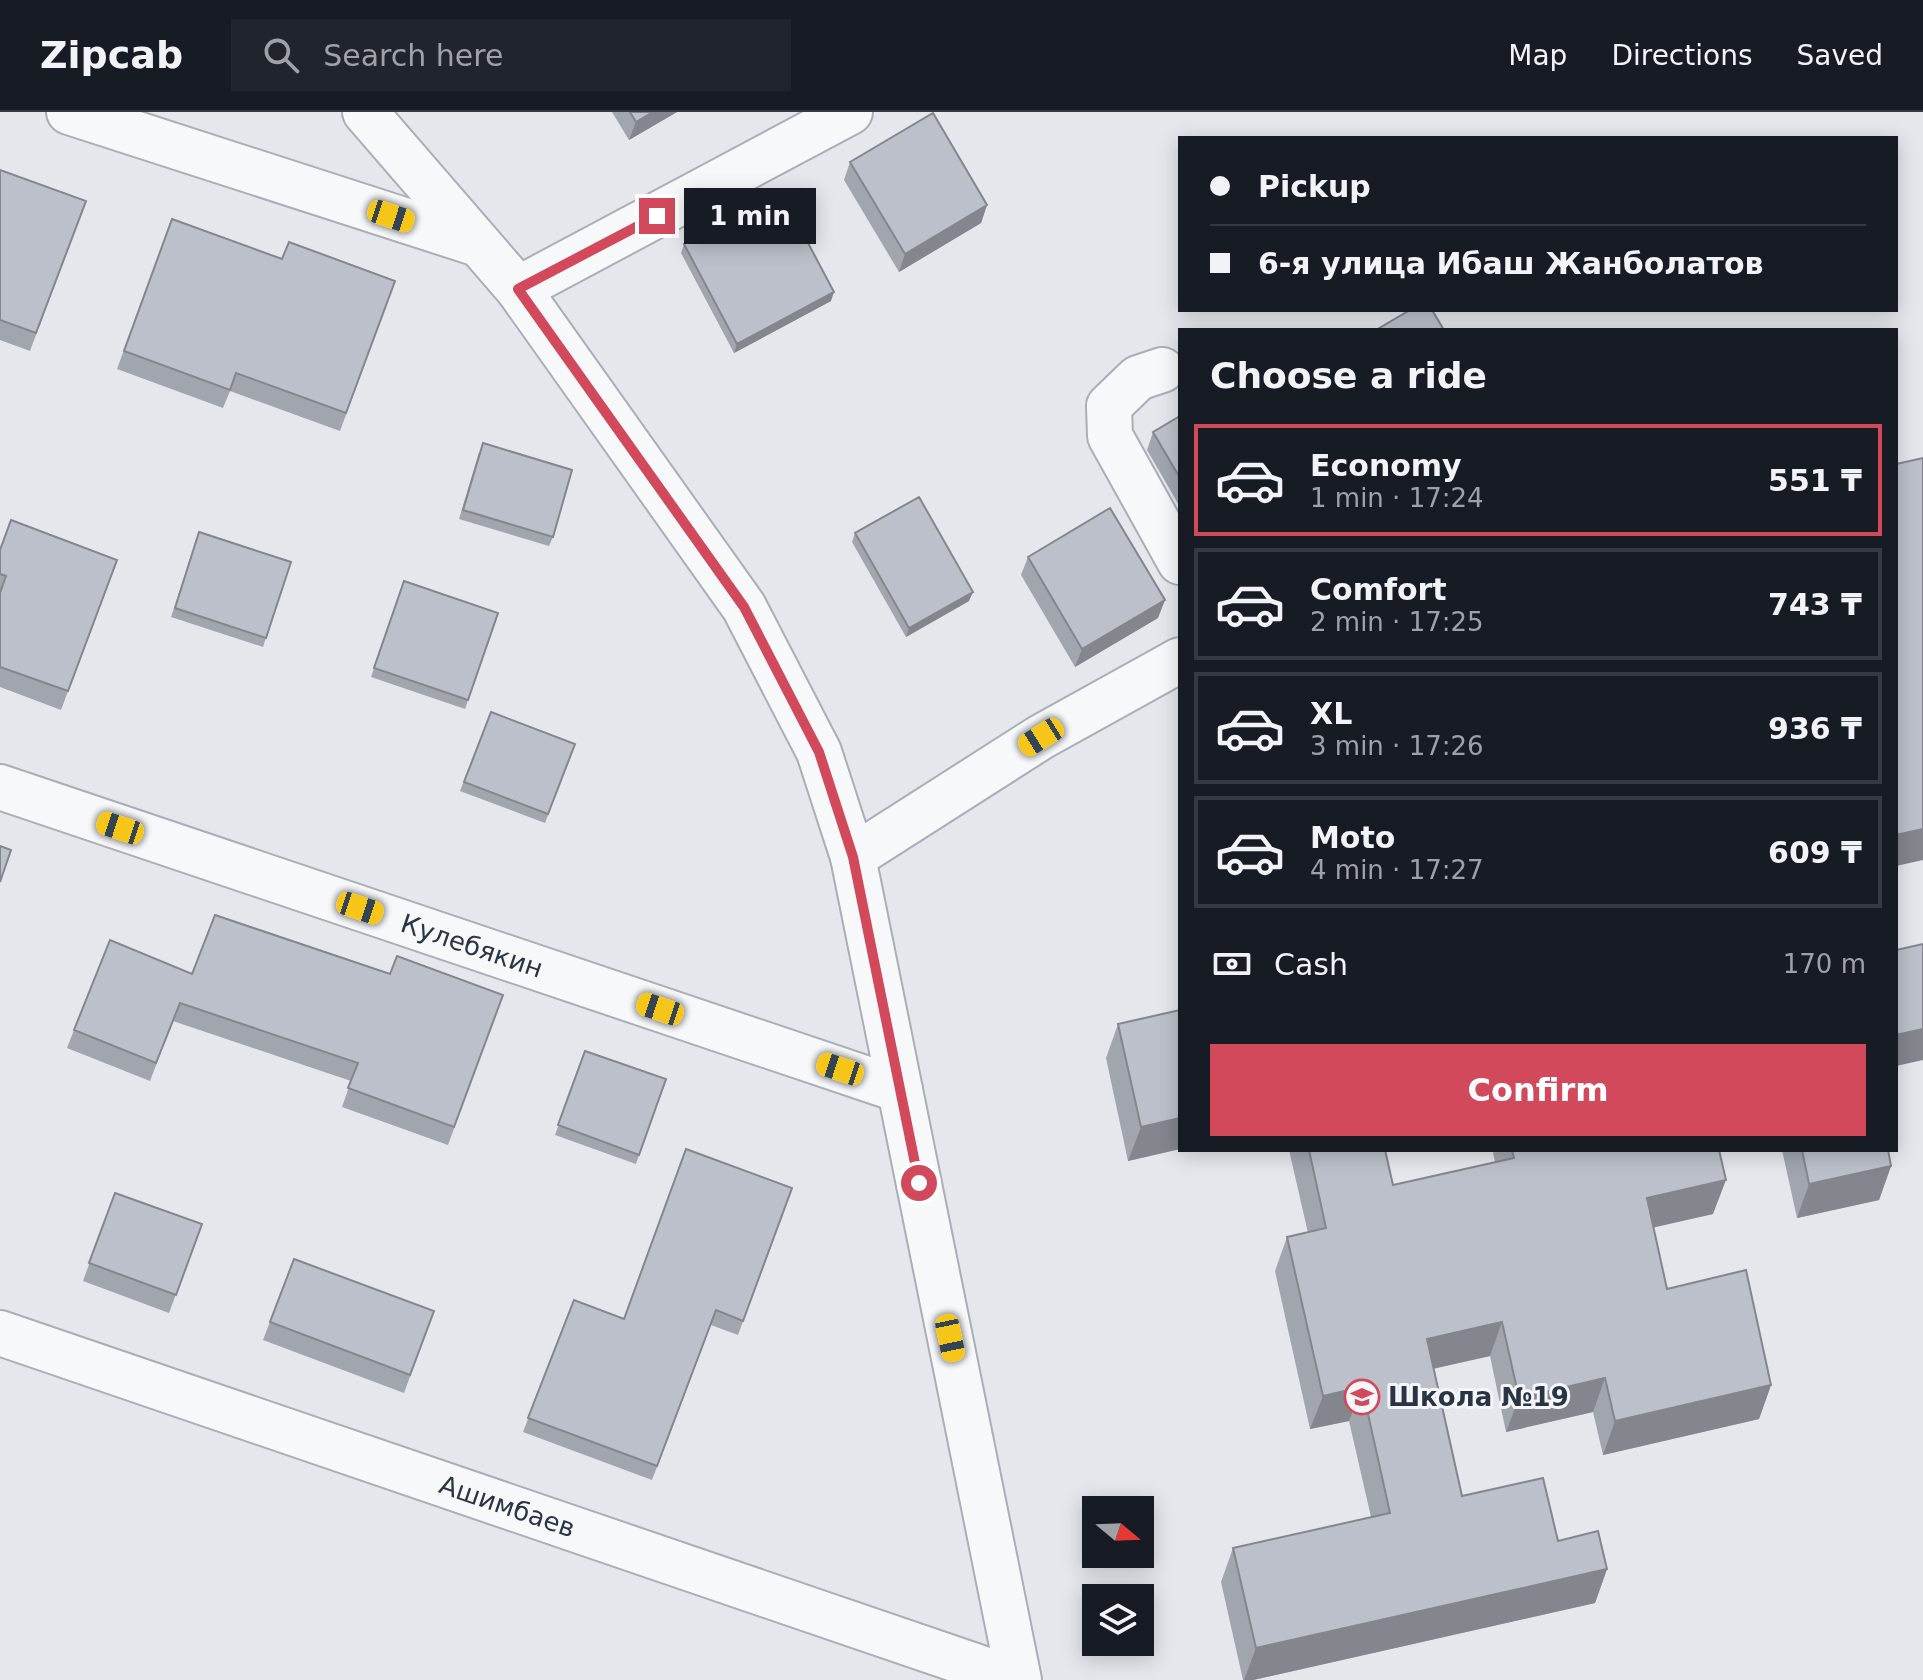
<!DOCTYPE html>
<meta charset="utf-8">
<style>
body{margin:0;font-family:"DejaVu Sans",sans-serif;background:#20242c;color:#f1f3f6;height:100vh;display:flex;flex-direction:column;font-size:30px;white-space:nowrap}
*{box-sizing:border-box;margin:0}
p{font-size:26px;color:#9ea1a6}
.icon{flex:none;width:44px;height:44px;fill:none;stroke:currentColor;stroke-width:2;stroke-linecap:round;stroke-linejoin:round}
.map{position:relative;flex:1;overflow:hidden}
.panel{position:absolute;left:1178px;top:216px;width:720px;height:824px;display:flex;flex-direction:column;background:#171b24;border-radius:0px;box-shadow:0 4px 20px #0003}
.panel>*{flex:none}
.hud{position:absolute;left:1178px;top:24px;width:720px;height:176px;border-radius:0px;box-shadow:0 4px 20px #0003;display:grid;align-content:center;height:176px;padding:0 32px;background:#171b24}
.needle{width:52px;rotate:109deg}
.tools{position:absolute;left:1082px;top:1384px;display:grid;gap:16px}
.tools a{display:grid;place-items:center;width:72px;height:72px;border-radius:0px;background:#171b24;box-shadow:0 4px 20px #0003;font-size:40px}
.end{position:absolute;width:36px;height:36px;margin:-18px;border:10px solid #d1495b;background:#fff;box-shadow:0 0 0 4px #fff}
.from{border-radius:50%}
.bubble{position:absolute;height:56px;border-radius:0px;background:#171b24;box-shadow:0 4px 20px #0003;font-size:26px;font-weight:600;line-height:56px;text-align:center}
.car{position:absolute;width:24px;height:48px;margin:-24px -12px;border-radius:10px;box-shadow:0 0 6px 2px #0007;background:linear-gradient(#f5c518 24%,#345 0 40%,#f5c518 0 76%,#345 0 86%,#f5c518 0)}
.hud b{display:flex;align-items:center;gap:28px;height:76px;font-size:30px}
.hud b+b{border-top:2px solid #363941}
.hud i{width:20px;height:20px;background:#f1f3f6}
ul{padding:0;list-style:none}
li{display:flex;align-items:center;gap:24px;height:112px;margin:0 16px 12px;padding:0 16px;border:4px solid #363941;border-radius:0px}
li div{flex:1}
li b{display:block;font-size:30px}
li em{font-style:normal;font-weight:600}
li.active{border-color:#d1495b}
li>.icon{width:72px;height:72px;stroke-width:1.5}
h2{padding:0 32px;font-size:36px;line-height:96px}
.pay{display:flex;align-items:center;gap:20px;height:88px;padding:0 32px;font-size:30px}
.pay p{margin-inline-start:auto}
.cta{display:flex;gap:16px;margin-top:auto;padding:16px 32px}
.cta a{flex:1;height:92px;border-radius:0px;background:#d1495b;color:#fff;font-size:32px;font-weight:600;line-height:92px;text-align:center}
header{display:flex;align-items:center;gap:48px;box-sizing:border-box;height:112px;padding:0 40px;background:#171b24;border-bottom:2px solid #363941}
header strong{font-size:38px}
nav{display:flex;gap:44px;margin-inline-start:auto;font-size:28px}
.search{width:560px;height:72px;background:#20242c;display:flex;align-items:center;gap:20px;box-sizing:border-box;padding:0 28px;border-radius:0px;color:#9ea1a6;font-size:30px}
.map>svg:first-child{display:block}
</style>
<header>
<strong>Zipcab</strong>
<div class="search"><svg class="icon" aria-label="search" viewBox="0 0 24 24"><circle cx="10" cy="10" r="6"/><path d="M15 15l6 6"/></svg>Search here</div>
<nav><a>Map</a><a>Directions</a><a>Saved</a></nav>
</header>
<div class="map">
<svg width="1923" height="1568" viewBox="0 0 1923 1568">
<rect width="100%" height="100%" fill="#e4e7ec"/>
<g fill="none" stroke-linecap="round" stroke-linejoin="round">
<!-- minor casing -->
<g stroke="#a9aeb7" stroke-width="48">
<g id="minor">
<path d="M69,0L478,132"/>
<path d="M365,0L518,177L744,495L819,640L853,745L1019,1568"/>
<path d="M518,177L850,0"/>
<path d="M1162,258L1138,266L1109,294L1110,324L1180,450"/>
<path id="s1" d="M0,675L900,978"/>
<path d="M853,745L1041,625L1180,548"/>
<path id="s2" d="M0,1221L1016,1568"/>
</g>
</g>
<!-- minor -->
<use href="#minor" stroke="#f7f8fa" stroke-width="44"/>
</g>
<!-- wall -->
<path fill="#a1a5ae" d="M612,0H677L629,28Z
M850,50L987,93L981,111L899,160L844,68Z
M0,58L86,89L30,239L0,228Z
M172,107L282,147L395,169L340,319L230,279L223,296L117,257Z
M684,132L831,189L734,241L681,141Z
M1180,304V395L1147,338L1153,320Z
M479,340L553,425L549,434L459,407Z
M199,420L291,450L263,535L171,505Z
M855,421L969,489L906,525L852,430Z
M0,438L117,448L61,598L0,575Z
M1028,445L1158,506L1075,555L1021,463Z
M404,469L498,501L465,597L371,565Z
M491,600L575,632L545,711L460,679Z
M192,862H390L503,883L448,1033L342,995L351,969L173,909L150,969L67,936L74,918Z
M1118,912L1180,1037L1128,1049L1106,946Z
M585,939L639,1043L636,1052L555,1023Z
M1289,1038H1385L1393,1073L1495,1050L1493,1041L1495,1038H1719L1713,1102L1653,1115L1667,1177L1771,1273L1759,1307L1603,1343L1593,1300L1506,1320L1490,1244L1434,1256L1462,1384L1558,1429L1607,1457L1595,1491L1253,1568H1243L1221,1470L1233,1436L1371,1405L1349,1309L1310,1317L1275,1159L1287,1125L1308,1121Z
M1782,1038H1888L1891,1054L1879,1088L1797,1106Z
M792,1076L738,1223L711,1213L652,1368L523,1320L574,1188L624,1207Z
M115,1081L202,1112L169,1201L83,1169Z
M294,1147L434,1199L404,1281L263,1228Z"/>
<!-- shaded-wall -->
<path fill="#83868d" d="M653,0H677L629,28L636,10Z
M987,93L981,111L899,160L905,142Z
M834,180L831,189L734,241L737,232Z
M973,480L969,489L906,525L909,516Z
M1165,488L1158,506L1075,555L1082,537Z
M1923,717V748L1896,754V723Z
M1923,917V948L1896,954V923Z
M1180,1006V1037L1128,1049L1141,1015Z
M1891,1054L1879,1088L1797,1106L1809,1072Z
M1726,1068L1713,1102L1634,1120L1647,1086Z
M1502,1210L1490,1244L1415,1261L1427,1227Z
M1605,1266L1593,1300L1506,1320L1519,1286Z
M1771,1273L1759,1307L1603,1343L1615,1309Z
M1362,1275L1349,1309L1310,1317L1323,1284Z
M1607,1457L1595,1491L1253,1568H1244L1256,1536Z"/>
<!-- building -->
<path fill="#bbc0ca" stroke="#83868d" stroke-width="2" d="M630,0H653L636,10Z
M933,1L987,93L905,142L850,50Z
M0,58L86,89L36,221L0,208Z
M781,80L834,180L737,232L684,132Z
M172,107L282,147L289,130L395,169L346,301L236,261L230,278L124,239Z
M1410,198H1432L1444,218H1376Z
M1180,304V366L1153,320Z
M483,331L572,358L553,425L463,398Z
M1923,346V717L1896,723V352Z
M919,385L973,480L909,516L855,421Z
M1110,396L1165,488L1082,537L1028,445Z
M11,408L117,448L68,579L0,555V481L6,464L0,462V438Z
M199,420L291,450L266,526L175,496Z
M404,469L498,501L468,588L374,556Z
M491,600L575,632L548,702L464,670Z
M0,734L11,738L0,770Z
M215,803L390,862L397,844L503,883L454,1015L348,976L358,951L180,891L156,951L74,918L110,828L192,862Z
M1923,832V917L1896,923V838Z
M1180,898V1006L1141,1015L1118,912Z
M585,939L666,967L639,1043L558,1013Z
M686,1037L792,1076L743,1209L716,1198L657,1354L528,1306L574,1188L624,1207Z
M1309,1038H1385L1393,1073L1514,1046L1512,1038H1719L1726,1068L1647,1086L1667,1177L1746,1158L1771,1273L1615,1309L1605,1266L1519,1286L1502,1210L1427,1227L1462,1384L1543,1366L1558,1429L1598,1419L1607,1457L1256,1536L1233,1436L1390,1401L1362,1275L1323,1284L1287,1125L1326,1116Z
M1802,1038H1888L1891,1054L1809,1072Z
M115,1081L202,1112L176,1183L89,1151Z
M294,1147L434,1199L410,1263L270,1210Z"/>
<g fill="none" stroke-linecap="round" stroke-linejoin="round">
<!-- route -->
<path stroke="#d1495b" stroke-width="10" d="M657,104L518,177L744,495L819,640L853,745L919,1071"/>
</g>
<!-- icons -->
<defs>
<g id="school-ring" transform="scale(1.8)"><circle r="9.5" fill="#f4f6f9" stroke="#d1495b" stroke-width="1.5"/><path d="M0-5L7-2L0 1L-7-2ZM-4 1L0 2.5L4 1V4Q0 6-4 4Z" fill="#d1495b"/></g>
</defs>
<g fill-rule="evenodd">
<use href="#school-ring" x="1362" y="1285"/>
</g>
<g text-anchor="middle" stroke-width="6" stroke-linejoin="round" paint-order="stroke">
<!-- street labels -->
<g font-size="26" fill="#2b3445" stroke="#f4f6f9">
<text dy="9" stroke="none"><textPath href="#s1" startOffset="498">Кулебякин</textPath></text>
<text dy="9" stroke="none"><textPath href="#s2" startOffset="536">Ашимбаев</textPath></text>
</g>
<!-- poi labels -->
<g font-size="26" font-weight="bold" fill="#2b3445" stroke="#f4f6f9" text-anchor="start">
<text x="1388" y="1294">Школа №19</text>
</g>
</g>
</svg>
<div class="tools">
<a><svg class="needle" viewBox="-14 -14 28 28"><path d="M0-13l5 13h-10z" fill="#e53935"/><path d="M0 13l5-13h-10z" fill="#9ea1a6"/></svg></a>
<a><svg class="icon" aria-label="layers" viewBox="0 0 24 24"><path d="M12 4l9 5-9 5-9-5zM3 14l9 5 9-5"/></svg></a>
</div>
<i class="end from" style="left:919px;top:1071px"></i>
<i class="end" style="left:657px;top:104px"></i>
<div class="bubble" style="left:684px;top:76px;width:132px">1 min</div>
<i class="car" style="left:391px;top:104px;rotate:108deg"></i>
<i class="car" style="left:1041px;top:625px;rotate:238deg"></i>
<i class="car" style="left:120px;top:716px;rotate:288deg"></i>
<i class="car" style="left:360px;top:796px;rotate:108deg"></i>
<i class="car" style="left:660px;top:897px;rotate:288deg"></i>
<i class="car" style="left:840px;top:957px;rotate:288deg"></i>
<i class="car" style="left:950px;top:1226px;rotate:168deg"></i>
<div class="hud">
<b><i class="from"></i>Pickup</b>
<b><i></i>6-я улица Ибаш Жанболатов</b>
</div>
<section class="panel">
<h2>Choose a ride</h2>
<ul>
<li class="active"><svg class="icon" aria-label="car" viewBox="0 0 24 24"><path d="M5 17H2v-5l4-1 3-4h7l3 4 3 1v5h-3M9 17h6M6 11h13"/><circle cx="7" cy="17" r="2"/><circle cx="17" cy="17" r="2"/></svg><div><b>Economy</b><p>1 min · 17:24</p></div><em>551 ₸</em></li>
<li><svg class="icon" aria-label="car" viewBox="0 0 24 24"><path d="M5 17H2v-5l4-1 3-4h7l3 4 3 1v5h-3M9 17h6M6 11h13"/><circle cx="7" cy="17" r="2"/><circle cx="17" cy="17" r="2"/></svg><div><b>Comfort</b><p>2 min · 17:25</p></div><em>743 ₸</em></li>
<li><svg class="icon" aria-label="car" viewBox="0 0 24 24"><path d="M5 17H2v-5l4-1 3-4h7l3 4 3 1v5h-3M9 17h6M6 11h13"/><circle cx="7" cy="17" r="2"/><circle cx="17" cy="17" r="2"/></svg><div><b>XL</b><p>3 min · 17:26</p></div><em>936 ₸</em></li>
<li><svg class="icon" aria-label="car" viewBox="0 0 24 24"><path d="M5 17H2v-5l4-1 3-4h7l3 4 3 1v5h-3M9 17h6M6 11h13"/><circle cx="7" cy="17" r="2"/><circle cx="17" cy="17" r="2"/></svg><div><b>Moto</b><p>4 min · 17:27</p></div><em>609 ₸</em></li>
</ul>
<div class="pay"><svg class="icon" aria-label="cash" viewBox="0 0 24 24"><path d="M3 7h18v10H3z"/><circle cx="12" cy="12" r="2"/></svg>Cash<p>170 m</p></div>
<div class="cta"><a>Confirm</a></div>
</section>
</div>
